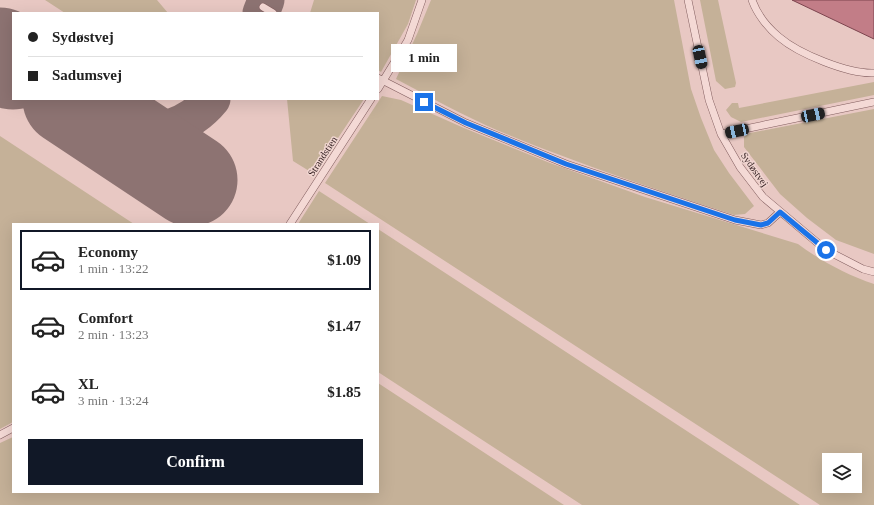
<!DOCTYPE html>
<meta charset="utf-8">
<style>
body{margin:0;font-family:"Times New Roman",serif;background:#f6f6f6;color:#222;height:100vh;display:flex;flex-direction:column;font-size:15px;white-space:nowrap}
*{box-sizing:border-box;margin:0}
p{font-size:13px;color:#767676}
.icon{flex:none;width:22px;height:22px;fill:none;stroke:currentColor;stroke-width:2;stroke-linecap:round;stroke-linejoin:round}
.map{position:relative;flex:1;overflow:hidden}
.drawer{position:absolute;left:12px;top:223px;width:367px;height:270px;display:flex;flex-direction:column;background:#fff;border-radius:0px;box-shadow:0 4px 16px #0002}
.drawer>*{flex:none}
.hud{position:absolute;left:12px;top:12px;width:367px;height:88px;border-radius:0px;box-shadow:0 4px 16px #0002;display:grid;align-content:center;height:88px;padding:0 16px;background:#fff}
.controls{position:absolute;left:822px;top:453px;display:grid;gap:8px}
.controls a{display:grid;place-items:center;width:40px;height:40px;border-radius:0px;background:#fff;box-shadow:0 4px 16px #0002;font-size:20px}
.end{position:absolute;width:18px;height:18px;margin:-9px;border:5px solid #1a73e8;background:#fff;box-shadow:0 0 0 2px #fff}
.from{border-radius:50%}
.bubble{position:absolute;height:28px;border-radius:0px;background:#fff;box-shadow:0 4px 16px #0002;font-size:13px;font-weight:700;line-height:28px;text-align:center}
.car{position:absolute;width:12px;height:24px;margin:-12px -6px;border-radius:5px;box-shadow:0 0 3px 1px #0007;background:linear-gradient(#222 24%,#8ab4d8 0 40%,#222 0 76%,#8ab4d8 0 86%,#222 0)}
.hud b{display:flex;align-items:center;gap:14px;height:38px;font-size:15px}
.hud b+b{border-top:1px solid #e0e0e0}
.hud i{width:10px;height:10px;background:#222}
ul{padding:7px 0 0;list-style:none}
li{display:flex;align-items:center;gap:12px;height:60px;margin:0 8px 6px;padding:0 8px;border:2px solid transparent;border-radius:0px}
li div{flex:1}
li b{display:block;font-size:15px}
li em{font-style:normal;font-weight:700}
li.active{border-color:#111827}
li>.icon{width:36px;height:36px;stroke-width:1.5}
.cta{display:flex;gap:8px;margin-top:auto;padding:8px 16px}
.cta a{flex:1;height:46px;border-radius:0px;background:#111827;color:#fff;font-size:16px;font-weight:700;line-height:46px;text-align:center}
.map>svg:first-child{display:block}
</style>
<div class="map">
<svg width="874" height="505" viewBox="0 0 874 505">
<rect width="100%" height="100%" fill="#e8c8c3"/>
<!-- green -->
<path fill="#c5b198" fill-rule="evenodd" d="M45,0H157L168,13H65Z
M314,0H416L408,24L381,72L378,70V13H310Z
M431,0H674L691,89L701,118L714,150L729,173L754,206L745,214L734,215C655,189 576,163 499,131C464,116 430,97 396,79L417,34Z
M700,0H718L736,83L735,87L725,89L716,81Z
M874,82V95L741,122L731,117L726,110L732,103H738L739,108Z
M382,96L401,100L464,128L550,163L645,197L798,244C821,261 847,275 874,284V505H820L325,183ZM829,460H855V486H829Z
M287,99H364L314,174L293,161Z
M874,109V254L836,240L807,218L780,194L744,147V137L750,133Z
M0,136L134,224H13V422L0,429Z
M319,191L370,224H298Z
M378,229L800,505H582L378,372Z
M378,383L564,505H0V443L13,437V492H378Z"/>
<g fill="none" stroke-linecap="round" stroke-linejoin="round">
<!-- taxiway -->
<path stroke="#8d7372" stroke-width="37" d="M261,13L266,0
M96,117C104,120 112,125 121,128C154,138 190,126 212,99"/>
<!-- runway -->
<path stroke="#8d7372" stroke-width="93" d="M0,54L13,63
M69,99L191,180"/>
</g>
<!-- building -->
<path fill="#c27d87" stroke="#7c444e" d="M792,0H874V39Z"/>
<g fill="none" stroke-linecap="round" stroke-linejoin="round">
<!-- lane casing -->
<g stroke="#805c5d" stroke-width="8">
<path id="lane" d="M688,0L709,100L721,134L740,167L763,197L826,250L863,269L874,272
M752,0C757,14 768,28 779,37C799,54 848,74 874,73
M263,7L273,13
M378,78L466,123L566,164L735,220L761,225L768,223L780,212
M378,89L408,40L422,0
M721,134L874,102
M290,224L371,99
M0,435L13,428"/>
</g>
<!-- lane -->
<use href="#lane" stroke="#f4d9d5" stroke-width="7"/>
</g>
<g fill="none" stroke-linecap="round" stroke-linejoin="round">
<!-- route -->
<path stroke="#1a73e8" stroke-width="5" d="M424,102L466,123L566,164L735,220L761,225L768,223L780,212L826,250"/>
</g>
<g text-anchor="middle" stroke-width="3" stroke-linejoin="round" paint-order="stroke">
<!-- street labels -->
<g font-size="10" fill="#321e20" stroke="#f1d6d1">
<text transform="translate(322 156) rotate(-57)" y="4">Strandstien</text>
<text transform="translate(755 169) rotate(55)" y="4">Sydøstvej</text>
</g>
</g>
</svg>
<div class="controls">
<a><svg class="icon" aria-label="layers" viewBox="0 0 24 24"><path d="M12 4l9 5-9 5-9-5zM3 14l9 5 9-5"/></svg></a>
</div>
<i class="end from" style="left:826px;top:250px"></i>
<i class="end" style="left:424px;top:102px"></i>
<div class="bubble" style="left:391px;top:44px;width:66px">1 min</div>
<i class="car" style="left:700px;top:57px;rotate:168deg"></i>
<i class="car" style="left:813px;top:115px;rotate:78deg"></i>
<i class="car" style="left:737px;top:131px;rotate:258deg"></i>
<div class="hud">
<b><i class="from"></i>Sydøstvej</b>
<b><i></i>Sadumsvej</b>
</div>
<section class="drawer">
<ul>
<li class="active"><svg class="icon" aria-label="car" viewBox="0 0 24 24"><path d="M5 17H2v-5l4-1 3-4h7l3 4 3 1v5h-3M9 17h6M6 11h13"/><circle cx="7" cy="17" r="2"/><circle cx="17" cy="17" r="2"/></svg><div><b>Economy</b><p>1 min · 13:22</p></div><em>$1.09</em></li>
<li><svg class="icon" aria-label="car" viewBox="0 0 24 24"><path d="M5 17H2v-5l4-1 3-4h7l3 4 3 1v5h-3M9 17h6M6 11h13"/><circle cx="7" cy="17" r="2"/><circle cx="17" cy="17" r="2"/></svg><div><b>Comfort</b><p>2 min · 13:23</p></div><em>$1.47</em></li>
<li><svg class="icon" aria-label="car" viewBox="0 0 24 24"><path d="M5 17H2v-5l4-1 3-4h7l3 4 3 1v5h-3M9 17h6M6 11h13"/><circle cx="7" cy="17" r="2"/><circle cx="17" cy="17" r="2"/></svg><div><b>XL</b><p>3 min · 13:24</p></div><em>$1.85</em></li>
</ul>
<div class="cta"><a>Confirm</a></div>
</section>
</div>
